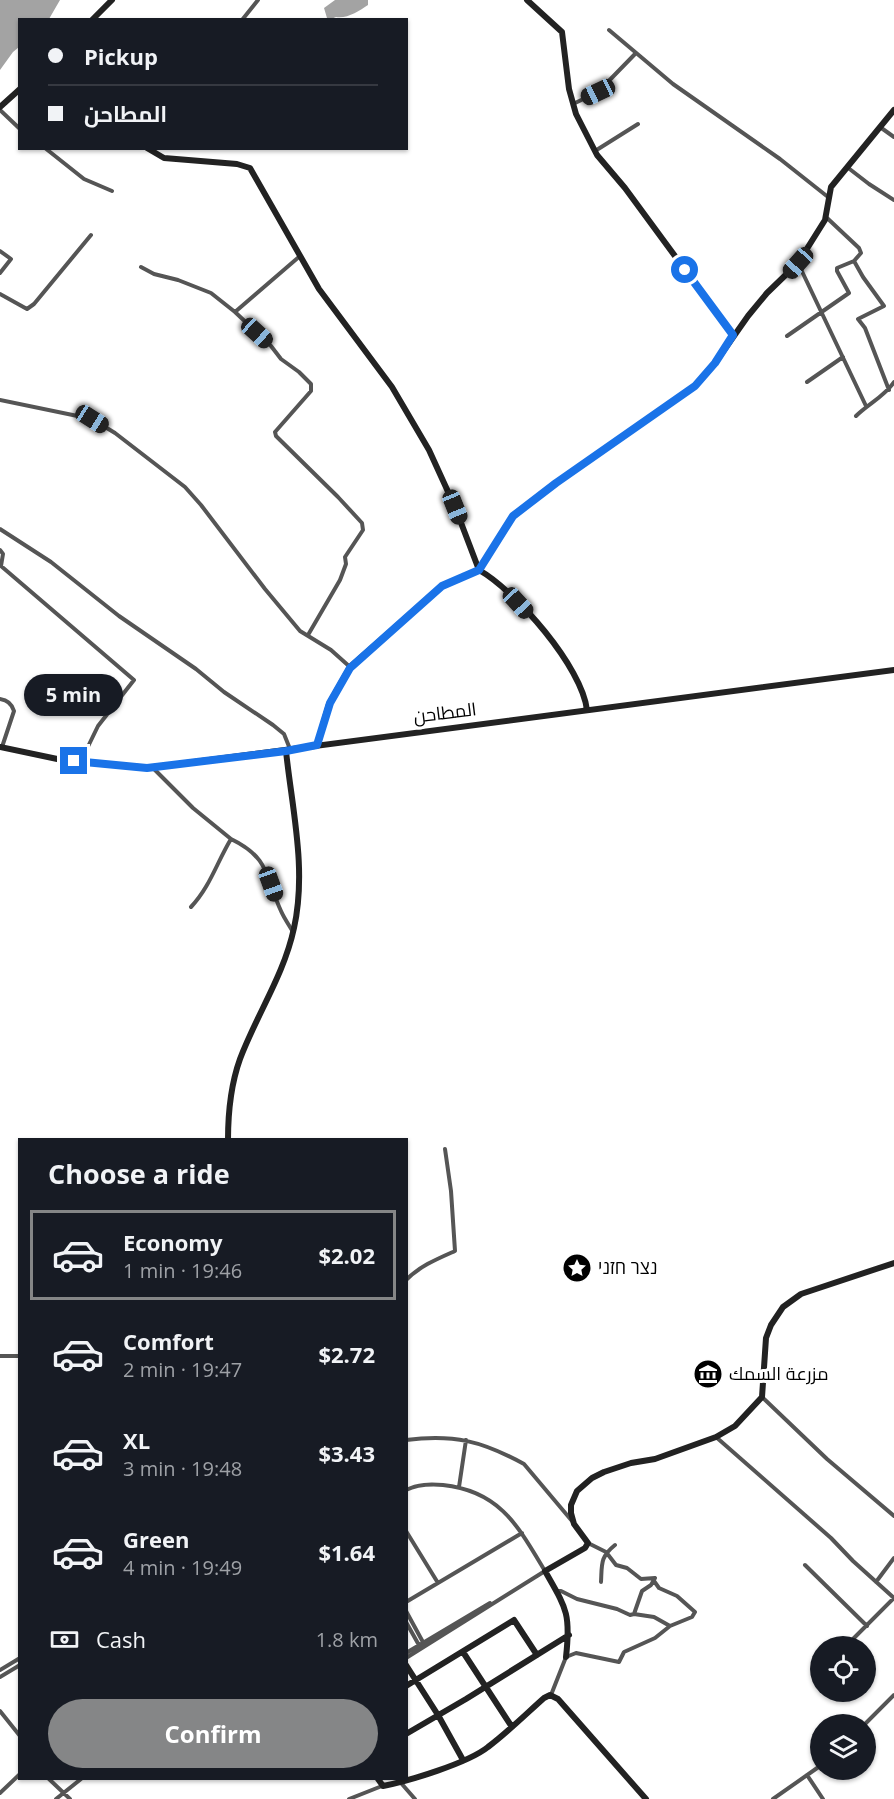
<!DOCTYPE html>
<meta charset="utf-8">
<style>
body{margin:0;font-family:"Open Sans",Cairo,Heebo,sans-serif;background:#20242c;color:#f1f3f6;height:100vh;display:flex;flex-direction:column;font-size:22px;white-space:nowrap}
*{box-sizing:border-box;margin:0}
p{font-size:20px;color:#9ea1a6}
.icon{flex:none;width:33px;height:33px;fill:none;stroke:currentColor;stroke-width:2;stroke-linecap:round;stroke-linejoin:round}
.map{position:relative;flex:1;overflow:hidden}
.sheet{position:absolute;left:18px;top:1138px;width:390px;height:642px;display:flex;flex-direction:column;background:#171b24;border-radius:0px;box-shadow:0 2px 4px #0004}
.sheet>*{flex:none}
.top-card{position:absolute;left:18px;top:18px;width:390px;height:132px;border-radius:0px;box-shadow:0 2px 4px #0004;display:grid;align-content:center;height:132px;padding:0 30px;background:#171b24}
.fabs{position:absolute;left:810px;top:1636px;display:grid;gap:12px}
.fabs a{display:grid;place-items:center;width:66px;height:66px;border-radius:50%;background:#171b24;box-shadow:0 2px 4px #0004;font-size:30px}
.end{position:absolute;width:27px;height:27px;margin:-14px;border:8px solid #1a73e8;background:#fff;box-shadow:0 0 0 3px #fff}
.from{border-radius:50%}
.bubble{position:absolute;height:42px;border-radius:21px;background:#171b24;box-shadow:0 2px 4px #0004;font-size:20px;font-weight:700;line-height:42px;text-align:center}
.car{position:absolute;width:18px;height:36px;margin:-18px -9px;border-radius:8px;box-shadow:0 0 4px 2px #0007;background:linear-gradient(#222 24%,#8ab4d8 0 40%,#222 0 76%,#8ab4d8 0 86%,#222 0)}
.top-card b{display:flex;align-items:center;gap:21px;height:57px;font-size:22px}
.top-card b+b{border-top:2px solid #363941}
.top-card i{width:15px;height:15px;background:#f1f3f6}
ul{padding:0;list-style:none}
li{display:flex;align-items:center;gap:18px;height:90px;margin:0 12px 9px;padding:0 18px;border:3px solid transparent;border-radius:0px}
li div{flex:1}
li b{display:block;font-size:22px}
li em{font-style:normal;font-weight:700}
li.active{border-color:#858687}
li>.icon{width:54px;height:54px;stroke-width:1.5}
h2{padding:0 30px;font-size:27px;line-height:72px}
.pay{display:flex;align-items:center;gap:15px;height:66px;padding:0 30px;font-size:22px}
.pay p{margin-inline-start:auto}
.primary-button{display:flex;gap:12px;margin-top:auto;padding:12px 30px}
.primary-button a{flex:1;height:69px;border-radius:36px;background:#858687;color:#fff;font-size:24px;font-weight:700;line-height:69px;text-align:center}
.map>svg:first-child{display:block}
</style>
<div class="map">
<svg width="894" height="1799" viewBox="0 0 894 1799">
<rect width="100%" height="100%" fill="#fff"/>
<!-- water -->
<path fill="#a3a3a3" d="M0,0H60L49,19L20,20L19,47L13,52L0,70Z
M335,0H368V5C359,11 347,19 336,17L331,19L327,18L324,8Z"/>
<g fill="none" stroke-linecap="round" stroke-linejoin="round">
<!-- street -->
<path stroke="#555" stroke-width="4" d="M242,20L258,0
M609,30L673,84L780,159L828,197
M573,104L598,92L635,54
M0,110L20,129
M880,127L894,137
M45,148L84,179L112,191
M595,151L638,124
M847,167L869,184L894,200
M0,251L11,259L0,273
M854,261L863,277L884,306L858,319L865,328L889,390
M798,263L866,406
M141,267L154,274L178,280L211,293L235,312L271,346L281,359L299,372L311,384V391L275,432L276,436L338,497L362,523L363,530L345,557L346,564L340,580L308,635
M0,294L27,309L34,304L91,235
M235,312L300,256
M787,336L849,293L837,271V268L854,261L861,253L859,248L826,217
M807,382L843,357
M0,400L92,419L115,433L185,487L201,505L265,589L300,631L331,650L350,667
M856,416C868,404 885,396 894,382
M0,529L51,562L119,616L196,669L224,692L273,725L284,734L290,749
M0,550L3,554L1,566L134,680L98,726L81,761
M0,699C7,700 12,704 14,711L2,747
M152,767L193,808L231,839C217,862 210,887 191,907
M231,839C270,858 265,876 281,911C284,918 289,925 293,932
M406,1280C420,1266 437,1259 455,1251L451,1191L445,1149
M0,1356H20
M762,1397L827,1459L894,1516
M716,1437L831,1538L853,1561L894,1598
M406,1440C454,1434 482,1441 524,1464L572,1521
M459,1487L466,1440
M406,1490C418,1484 430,1484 443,1485C500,1491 518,1526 545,1571
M406,1531L438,1583
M588,1543L606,1552L616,1565L627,1568L641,1579L655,1578
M805,1565L867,1626
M601,1582C602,1564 600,1557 615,1545
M876,1582L894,1558
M558,1591H561L577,1599L617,1609L630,1615L634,1614L642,1591L651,1585L655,1578
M406,1602L522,1533
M406,1611L424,1644
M634,1614L654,1617L670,1626
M406,1622L420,1647
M851,1641L894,1598
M406,1653L490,1603
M406,1658L545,1571
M0,1670L20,1658
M0,1677L20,1665
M551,1695L566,1657L576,1653L619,1662L624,1652L655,1638L670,1626L692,1617L695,1612L677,1596L659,1588L654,1581
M0,1711L20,1736
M864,1725L894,1695
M807,1775L823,1799
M49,1779L70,1799
M401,1783L415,1799
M0,1793L20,1774
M56,1799L81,1779
M349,1799L382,1786
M773,1799L820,1766"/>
<!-- secondary -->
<path stroke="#222" stroke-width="6" d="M527,0L562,32L569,89L576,114L597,155L625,188L733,335
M92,20L112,0
M0,107L20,89
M147,148L164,158L237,164L250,168L319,289L392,387L429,450L455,507L479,570C516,591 582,667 587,710
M317,745L329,704L350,667L442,586L479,570L513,516L556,483L695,386L715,363L748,316L767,293L798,263L825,220L831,187L894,110
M0,747L62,760L148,768L894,670
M228,1140C228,1113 231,1084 240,1059C257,1014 284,975 294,928C307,869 292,809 286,751
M463,1652L512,1727
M566,1657C571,1613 566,1608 545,1571L585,1548L588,1543L574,1524L571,1513V1505L577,1491L592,1478L604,1472L631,1463L655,1459L716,1437L735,1426L762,1397L766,1338L771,1325L783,1307L801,1294L894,1263
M406,1665L438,1715L463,1760
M406,1686L514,1620L537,1655
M406,1734L466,1699L569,1635
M378,1779L383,1786C409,1781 468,1763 488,1747C508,1732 526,1714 544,1698L550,1695L558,1699L646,1799"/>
</g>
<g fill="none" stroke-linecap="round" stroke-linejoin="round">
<!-- route -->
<path stroke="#1a73e8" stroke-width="8" d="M74,761L147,768L286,751L317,745L330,703L350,668L442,586L479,570L513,516L556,483L695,386L715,363L733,335L685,270"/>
</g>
<!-- icons -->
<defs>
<g id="sight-disc" transform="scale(1.5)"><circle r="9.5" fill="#000" stroke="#fff"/><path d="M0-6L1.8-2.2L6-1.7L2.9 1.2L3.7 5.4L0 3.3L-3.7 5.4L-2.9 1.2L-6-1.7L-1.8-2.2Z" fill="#fff"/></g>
<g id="museum-disc" transform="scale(1.5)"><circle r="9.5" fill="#000" stroke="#fff"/><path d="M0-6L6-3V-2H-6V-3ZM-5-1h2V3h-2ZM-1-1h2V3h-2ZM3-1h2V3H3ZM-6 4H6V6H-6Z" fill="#fff"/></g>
</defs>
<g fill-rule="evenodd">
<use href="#sight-disc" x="577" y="1268"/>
<use href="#museum-disc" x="708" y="1374"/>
</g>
<g text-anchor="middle" stroke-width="6" stroke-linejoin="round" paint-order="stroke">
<!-- street labels -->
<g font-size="18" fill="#000" stroke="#fff">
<text transform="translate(445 713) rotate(-7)" y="6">المطاحن</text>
</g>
<!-- poi labels -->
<g font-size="18" fill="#000" stroke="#fff" text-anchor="start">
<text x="598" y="1274">נצר חזני</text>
<text x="729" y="1380">مزرعة السمك</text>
</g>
</g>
</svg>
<div class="fabs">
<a><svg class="icon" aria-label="locate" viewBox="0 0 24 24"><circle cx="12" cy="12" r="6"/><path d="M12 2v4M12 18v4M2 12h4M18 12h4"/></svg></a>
<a><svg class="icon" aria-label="layers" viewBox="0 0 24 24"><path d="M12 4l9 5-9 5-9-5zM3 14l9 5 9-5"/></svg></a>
</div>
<i class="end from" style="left:685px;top:270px"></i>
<i class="end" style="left:74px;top:761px"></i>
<div class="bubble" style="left:24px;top:674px;width:99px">5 min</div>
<i class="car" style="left:598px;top:92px;rotate:245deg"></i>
<i class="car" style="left:798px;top:263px;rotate:222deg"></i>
<i class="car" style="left:257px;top:333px;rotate:132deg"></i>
<i class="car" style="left:92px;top:419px;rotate:122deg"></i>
<i class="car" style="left:455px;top:507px;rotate:158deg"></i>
<i class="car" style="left:518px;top:603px;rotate:137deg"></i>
<i class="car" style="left:271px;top:884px;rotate:160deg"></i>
<div class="top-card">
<b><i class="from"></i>Pickup</b>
<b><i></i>المطاحن</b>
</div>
<section class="sheet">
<h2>Choose a ride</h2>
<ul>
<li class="active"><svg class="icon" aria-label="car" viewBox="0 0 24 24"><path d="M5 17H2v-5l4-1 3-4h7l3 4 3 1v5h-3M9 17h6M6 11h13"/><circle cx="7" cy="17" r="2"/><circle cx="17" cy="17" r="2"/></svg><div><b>Economy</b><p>1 min · 19:46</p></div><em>$2.02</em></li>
<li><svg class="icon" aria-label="car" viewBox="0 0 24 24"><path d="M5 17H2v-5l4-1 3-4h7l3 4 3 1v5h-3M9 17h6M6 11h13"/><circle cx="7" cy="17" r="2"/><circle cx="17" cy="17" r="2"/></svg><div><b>Comfort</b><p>2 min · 19:47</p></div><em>$2.72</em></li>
<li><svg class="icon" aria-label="car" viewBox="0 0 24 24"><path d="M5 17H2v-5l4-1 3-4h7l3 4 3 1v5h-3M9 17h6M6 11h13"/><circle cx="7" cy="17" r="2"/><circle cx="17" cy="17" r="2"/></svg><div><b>XL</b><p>3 min · 19:48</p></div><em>$3.43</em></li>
<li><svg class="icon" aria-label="car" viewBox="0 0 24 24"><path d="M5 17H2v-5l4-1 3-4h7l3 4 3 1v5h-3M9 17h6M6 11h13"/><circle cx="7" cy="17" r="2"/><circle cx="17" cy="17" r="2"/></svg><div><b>Green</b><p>4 min · 19:49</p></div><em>$1.64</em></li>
</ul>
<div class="pay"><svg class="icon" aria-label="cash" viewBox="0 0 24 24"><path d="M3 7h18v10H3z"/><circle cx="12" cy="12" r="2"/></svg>Cash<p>1.8 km</p></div>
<div class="primary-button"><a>Confirm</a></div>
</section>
</div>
